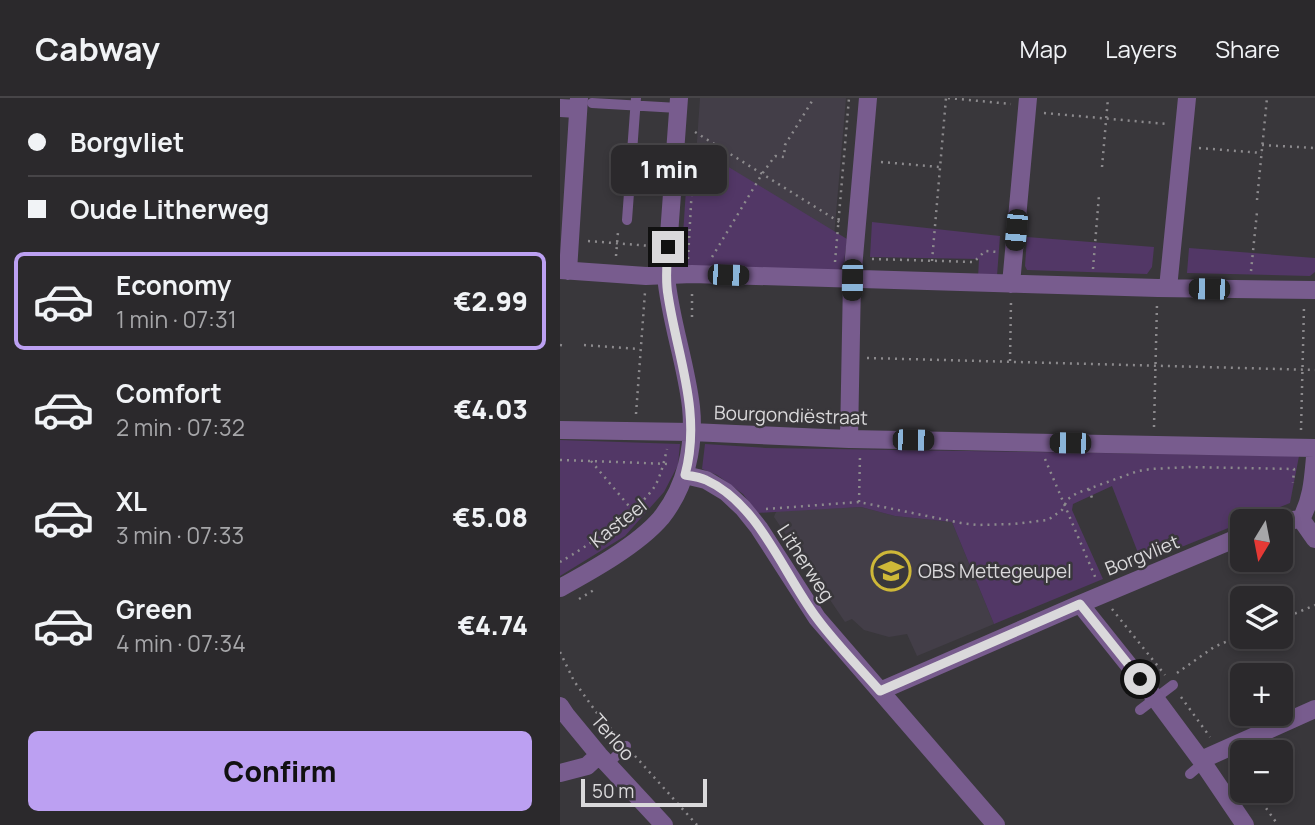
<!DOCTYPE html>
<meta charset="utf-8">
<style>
body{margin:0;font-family:Manrope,sans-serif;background:#373538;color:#f1f3f6;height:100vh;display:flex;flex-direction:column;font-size:26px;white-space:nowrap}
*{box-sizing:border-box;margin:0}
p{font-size:23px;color:#a6a6a9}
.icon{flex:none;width:38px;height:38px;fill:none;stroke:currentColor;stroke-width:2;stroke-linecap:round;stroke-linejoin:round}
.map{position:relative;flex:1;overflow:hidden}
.details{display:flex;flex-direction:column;background:#2b292c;width:560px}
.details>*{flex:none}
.banner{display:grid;align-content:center;height:154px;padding:0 28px;background:#2b292c}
.needle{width:46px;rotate:190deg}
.fabs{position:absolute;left:670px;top:411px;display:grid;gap:14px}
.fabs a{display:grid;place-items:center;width:63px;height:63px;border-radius:10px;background:#2b292c;box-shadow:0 4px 10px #0003,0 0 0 2px #474548;font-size:35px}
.scale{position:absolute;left:21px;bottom:18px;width:126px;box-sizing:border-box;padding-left:7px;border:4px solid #dad9db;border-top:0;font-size:19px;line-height:24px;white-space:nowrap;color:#dad9db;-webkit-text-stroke:5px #39373b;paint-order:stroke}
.end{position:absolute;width:32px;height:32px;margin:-16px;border:9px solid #dad9db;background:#111;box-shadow:0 0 0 4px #111}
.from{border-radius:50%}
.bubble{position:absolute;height:49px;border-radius:10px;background:#2b292c;box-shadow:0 4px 10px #0003,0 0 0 2px #474548;font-size:23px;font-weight:800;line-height:49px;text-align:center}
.car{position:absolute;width:21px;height:42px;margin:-21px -10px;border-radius:9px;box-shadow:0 0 5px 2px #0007;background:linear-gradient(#222 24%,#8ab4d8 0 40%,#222 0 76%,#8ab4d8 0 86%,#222 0)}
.banner b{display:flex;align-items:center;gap:24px;height:66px;font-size:26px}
.banner b+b{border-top:2px solid #474548}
.banner i{width:18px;height:18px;background:#f1f3f6}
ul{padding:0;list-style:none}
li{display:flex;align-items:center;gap:21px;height:98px;margin:0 14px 10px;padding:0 14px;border:4px solid transparent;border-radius:10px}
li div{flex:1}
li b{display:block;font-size:26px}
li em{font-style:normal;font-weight:800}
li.selected{border-color:#bca0f2}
li>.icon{width:63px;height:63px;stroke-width:1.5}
.primary-button{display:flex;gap:14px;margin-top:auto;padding:14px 28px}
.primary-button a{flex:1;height:80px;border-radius:10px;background:#bca0f2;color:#111;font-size:28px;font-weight:800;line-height:80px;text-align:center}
header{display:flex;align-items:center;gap:42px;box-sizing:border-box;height:98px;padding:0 35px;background:#2b292c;border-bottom:2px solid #474548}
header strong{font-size:33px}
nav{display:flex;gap:38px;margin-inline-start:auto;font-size:24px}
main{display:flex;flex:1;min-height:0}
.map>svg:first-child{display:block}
</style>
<header>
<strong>Cabway</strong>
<nav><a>Map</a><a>Layers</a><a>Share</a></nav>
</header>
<main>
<section class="details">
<div class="banner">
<b><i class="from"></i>Borgvliet</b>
<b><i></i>Oude Litherweg</b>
</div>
<ul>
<li class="selected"><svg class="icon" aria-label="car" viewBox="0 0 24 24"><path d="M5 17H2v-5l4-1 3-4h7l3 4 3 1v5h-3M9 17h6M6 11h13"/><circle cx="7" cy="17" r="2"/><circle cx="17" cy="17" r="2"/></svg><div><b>Economy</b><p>1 min · 07:31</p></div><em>€2.99</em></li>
<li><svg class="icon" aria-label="car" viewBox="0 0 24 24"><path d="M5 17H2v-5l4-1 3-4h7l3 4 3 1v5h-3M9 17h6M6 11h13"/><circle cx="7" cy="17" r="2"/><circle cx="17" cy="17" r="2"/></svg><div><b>Comfort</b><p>2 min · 07:32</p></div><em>€4.03</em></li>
<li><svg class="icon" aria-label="car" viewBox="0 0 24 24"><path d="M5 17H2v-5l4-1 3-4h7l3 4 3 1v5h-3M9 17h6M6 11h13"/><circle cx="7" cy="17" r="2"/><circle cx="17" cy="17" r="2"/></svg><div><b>XL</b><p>3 min · 07:33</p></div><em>€5.08</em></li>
<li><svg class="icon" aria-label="car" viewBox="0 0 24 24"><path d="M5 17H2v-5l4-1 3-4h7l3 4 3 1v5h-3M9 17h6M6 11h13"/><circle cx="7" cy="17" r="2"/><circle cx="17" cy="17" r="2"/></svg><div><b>Green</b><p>4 min · 07:34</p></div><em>€4.74</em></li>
</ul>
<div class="primary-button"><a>Confirm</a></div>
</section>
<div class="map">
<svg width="755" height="727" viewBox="0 0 755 727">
<rect width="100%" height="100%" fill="#39373b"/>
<!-- built -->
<path fill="#433e48" d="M140,0H286L272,162L129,159Z
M301,409L335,418L392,424L434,526L357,558L347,536L329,539L304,532L292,521L285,524L214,419L215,416L217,413Z"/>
<!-- green -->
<path fill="#523766" d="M129,45L287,141L284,164L274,180L121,168Z
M312,124L440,138L437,178L418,180L419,161L310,159Z
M467,139L594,149L592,169L587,176L467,172L465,168Z
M629,150L755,160V174L750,178L627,175Z
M0,342L120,346L118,367L104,394L65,438L0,478Z
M145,346L206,350L739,358L730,405L582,465L552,388L513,406L512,412L543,481L434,526L392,424L335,418L301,409L197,415L183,396L157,377L142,371Z"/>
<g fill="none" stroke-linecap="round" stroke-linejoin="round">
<!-- path -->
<path stroke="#8c8a8d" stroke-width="2.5" stroke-dasharray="2 5" stroke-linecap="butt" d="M388,0L451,6
M484,15L607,26
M135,34L281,125
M702,47L755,50
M639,50L702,55
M321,64L380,69
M542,69L548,0
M697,102L707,0
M28,143L91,148
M56,158L58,134
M152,159L202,76L215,58L224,59L225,47L254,0
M128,161L134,52
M312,161L414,164L425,153L437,154
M372,163L386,0
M275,164L289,0
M533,171L539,97
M691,173L697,114
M132,219V195
M0,247L5,248
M24,247L80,251
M307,260L755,272
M450,263L451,204
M76,316L85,194
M594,329L597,206
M741,332L744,209
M485,361L536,481
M0,362L110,366
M31,363L79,420
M529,391L533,403
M299,404L300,358
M206,411L299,404L401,425L418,427L453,426L488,422L502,412L508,401L517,395L578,373L591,371L629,369L734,371L733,385
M0,464C28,448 78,414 95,388C101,377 104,364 107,351
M19,501L34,492
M552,511L605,577
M722,521L755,507
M0,554L14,583L39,618L57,637
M617,575L654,549L682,537
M621,599L650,639
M75,658L137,727
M672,666L682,679
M694,693L718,727"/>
<!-- lane -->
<path stroke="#785c8e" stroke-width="10" d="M32,5L118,10
M67,122L76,0
M580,612L613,587
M48,666L66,648
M630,676L643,665"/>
<!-- street -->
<path stroke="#785c8e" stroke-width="18" d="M0,10L18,11
M0,172L86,178L132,176L598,190L755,192
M8,173L19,0
M451,186L468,0
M608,190L627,0
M0,332L131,334L289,341L755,350
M289,341L292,182L308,0
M125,377L146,382L166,394L183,410L199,430L257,520L436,727
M741,421C752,401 753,381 755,359
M741,421L755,441
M718,424L741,421
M682,438L520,506L595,600L641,662L685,727
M0,490C31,473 78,447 101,420C126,389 135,348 131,309C126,265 110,222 106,178L119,0
M320,593L520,506
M0,608L6,617L39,657L104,727
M641,662L755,611
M0,675L27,668L39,657"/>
</g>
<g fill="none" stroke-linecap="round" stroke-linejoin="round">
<!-- route -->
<path stroke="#dad9db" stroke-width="9" d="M108,149C107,165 105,181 108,197C117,258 142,314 125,377C132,378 140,379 146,382C199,406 223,475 256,519C275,545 299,569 320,593L520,506L580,581"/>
</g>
<!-- icons -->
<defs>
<g id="school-ring" transform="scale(2.0125)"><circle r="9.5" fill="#39373b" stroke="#ceb838" stroke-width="1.5"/><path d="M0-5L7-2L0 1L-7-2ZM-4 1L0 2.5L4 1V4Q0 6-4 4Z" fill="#ceb838"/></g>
</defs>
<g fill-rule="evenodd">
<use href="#school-ring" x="331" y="473"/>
</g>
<g text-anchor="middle" stroke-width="5" stroke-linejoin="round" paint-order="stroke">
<!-- street labels -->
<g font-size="19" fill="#dad9db" stroke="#39373b">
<text transform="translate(231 317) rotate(2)" y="7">Bourgondiëstraat</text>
<text transform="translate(58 425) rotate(-38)" y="7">Kasteel</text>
<text transform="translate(582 457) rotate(-22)" y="7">Borgvliet</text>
<text transform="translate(246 465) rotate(57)" y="7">Litherweg</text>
<text transform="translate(53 639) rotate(49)" y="7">Terloo</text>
</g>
<!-- poi labels -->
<g font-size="19" fill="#dad9db" stroke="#39373b" text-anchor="start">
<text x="358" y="480">OBS Mettegeupel</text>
</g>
</g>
</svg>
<div class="fabs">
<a><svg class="needle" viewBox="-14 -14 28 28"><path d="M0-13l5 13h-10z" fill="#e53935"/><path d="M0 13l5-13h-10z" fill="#a6a6a9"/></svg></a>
<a><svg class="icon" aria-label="layers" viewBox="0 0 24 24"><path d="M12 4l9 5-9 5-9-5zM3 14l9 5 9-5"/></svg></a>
<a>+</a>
<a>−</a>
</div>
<div class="scale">50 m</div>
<i class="end from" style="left:580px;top:581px"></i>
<i class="end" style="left:108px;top:149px"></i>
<div class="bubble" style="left:51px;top:47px;width:116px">1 min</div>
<i class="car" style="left:456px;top:132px;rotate:185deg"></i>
<i class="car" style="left:168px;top:177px;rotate:92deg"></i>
<i class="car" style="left:292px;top:182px;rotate:181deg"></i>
<i class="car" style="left:649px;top:191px;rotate:271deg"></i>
<i class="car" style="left:353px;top:342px;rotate:91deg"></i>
<i class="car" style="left:510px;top:345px;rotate:271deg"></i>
</div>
</main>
